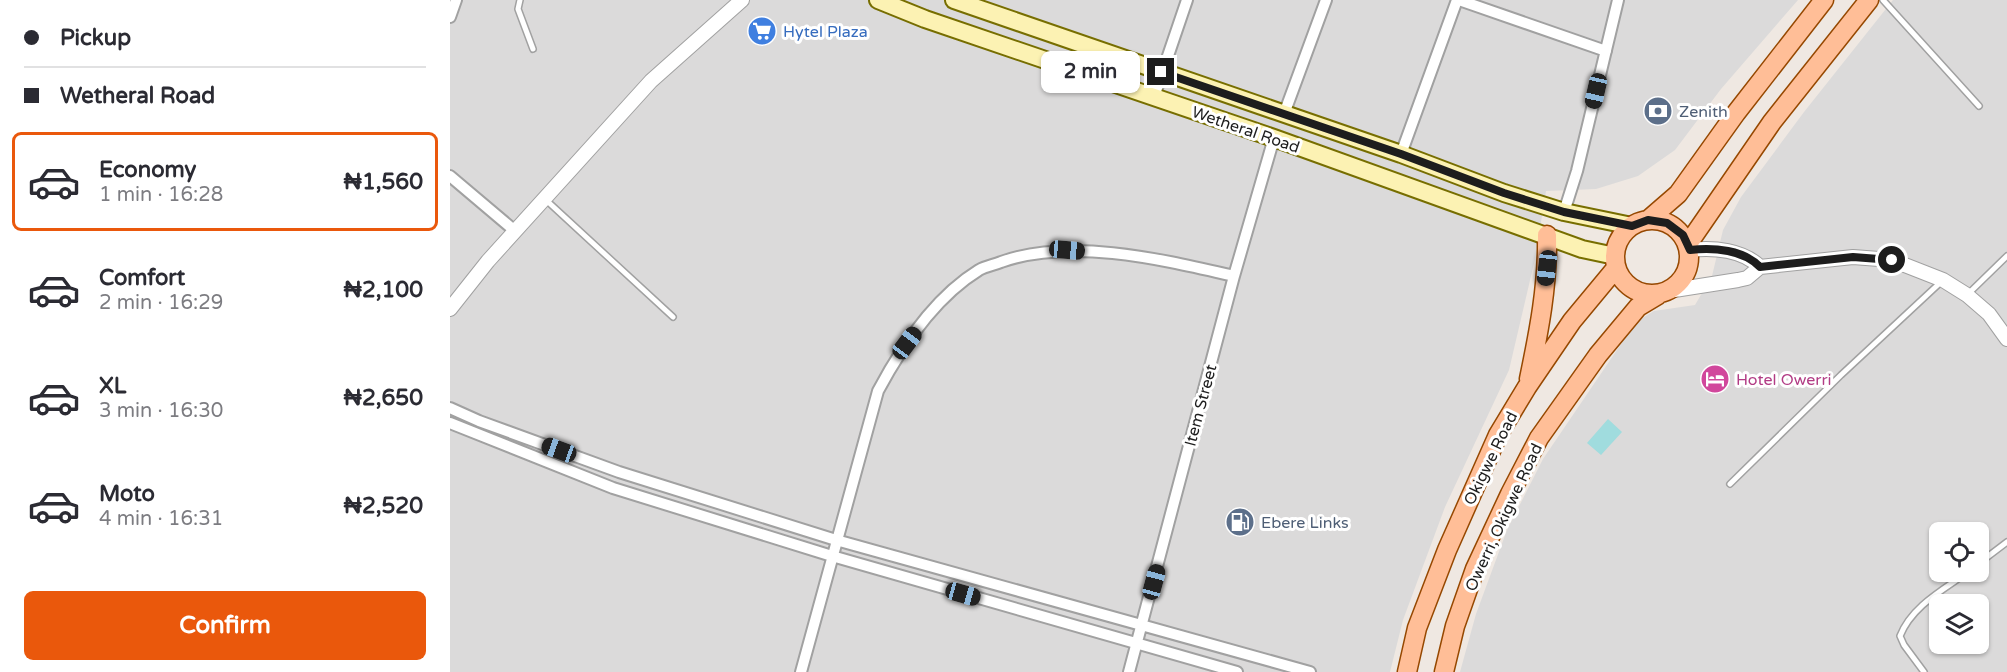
<!DOCTYPE html>
<meta charset="utf-8">
<style>
body{margin:0;font-family:"Varela Round",sans-serif;background:#f7f7f7;color:#2b2b33;height:100vh;display:flex;flex-direction:column;font-size:22px;white-space:nowrap}
*{box-sizing:border-box;margin:0}
p{font-size:20px;color:#7c7c81}
.icon{flex:none;width:33px;height:33px;fill:none;stroke:currentColor;stroke-width:2;stroke-linecap:round;stroke-linejoin:round}
.map{position:relative;flex:1;overflow:hidden}
.sheet{display:flex;flex-direction:column;background:#fff;width:450px}
.sheet>*{flex:none}
.guide{display:grid;align-content:center;height:132px;padding:0 24px;background:#fff}
.fabs{position:absolute;left:1479px;top:522px;display:grid;gap:12px}
.fabs a{display:grid;place-items:center;width:60px;height:60px;border-radius:9px;background:#fff;box-shadow:0 2px 4px #0004;font-size:30px}
.end{position:absolute;width:27px;height:27px;margin:-14px;border:8px solid #1d1d1d;background:#fff;box-shadow:0 0 0 3px #fff}
.from{border-radius:50%}
.bubble{position:absolute;height:42px;border-radius:9px;background:#fff;box-shadow:0 2px 4px #0004;font-size:20px;font-weight:800;line-height:42px;text-align:center}
.car{position:absolute;width:18px;height:36px;margin:-18px -9px;border-radius:8px;box-shadow:0 0 4px 2px #0007;background:linear-gradient(#222 24%,#8ab4d8 0 40%,#222 0 76%,#8ab4d8 0 86%,#222 0)}
.guide b{display:flex;align-items:center;gap:21px;height:57px;font-size:22px}
.guide b+b{border-top:2px solid #e1e1e2}
.guide i{width:15px;height:15px;background:#2b2b33}
ul{padding:0;list-style:none}
li{display:flex;align-items:center;gap:18px;height:99px;margin:0 12px 9px;padding:0 12px;border:3px solid transparent;border-radius:9px}
li div{flex:1}
li b{display:block;font-size:22px}
li em{font-style:normal;font-weight:800}
li.selected{border-color:#ea580c}
li>.icon{width:54px;height:54px;stroke-width:1.5}
.primary-button{display:flex;gap:12px;margin-top:auto;padding:12px 24px}
.primary-button a{flex:1;height:69px;border-radius:9px;background:#ea580c;color:#fff;font-size:24px;font-weight:800;line-height:69px;text-align:center}
main{display:flex;flex:1;min-height:0}
.map>svg:first-child{display:block}
</style>
<main>
<section class="sheet">
<div class="guide">
<b><i class="from"></i>Pickup</b>
<b><i></i>Wetheral Road</b>
</div>
<ul>
<li class="selected"><svg class="icon" aria-label="car" viewBox="0 0 24 24"><path d="M5 17H2v-5l4-1 3-4h7l3 4 3 1v5h-3M9 17h6M6 11h13"/><circle cx="7" cy="17" r="2"/><circle cx="17" cy="17" r="2"/></svg><div><b>Economy</b><p>1 min · 16:28</p></div><em>₦1,560</em></li>
<li><svg class="icon" aria-label="car" viewBox="0 0 24 24"><path d="M5 17H2v-5l4-1 3-4h7l3 4 3 1v5h-3M9 17h6M6 11h13"/><circle cx="7" cy="17" r="2"/><circle cx="17" cy="17" r="2"/></svg><div><b>Comfort</b><p>2 min · 16:29</p></div><em>₦2,100</em></li>
<li><svg class="icon" aria-label="car" viewBox="0 0 24 24"><path d="M5 17H2v-5l4-1 3-4h7l3 4 3 1v5h-3M9 17h6M6 11h13"/><circle cx="7" cy="17" r="2"/><circle cx="17" cy="17" r="2"/></svg><div><b>XL</b><p>3 min · 16:30</p></div><em>₦2,650</em></li>
<li><svg class="icon" aria-label="car" viewBox="0 0 24 24"><path d="M5 17H2v-5l4-1 3-4h7l3 4 3 1v5h-3M9 17h6M6 11h13"/><circle cx="7" cy="17" r="2"/><circle cx="17" cy="17" r="2"/></svg><div><b>Moto</b><p>4 min · 16:31</p></div><em>₦2,520</em></li>
</ul>
<div class="primary-button"><a>Confirm</a></div>
</section>
<div class="map">
<svg width="1557" height="672" viewBox="0 0 1557 672">
<rect width="100%" height="100%" fill="#efe8e2"/>
<!-- residential -->
<path fill="#dbdada" fill-rule="evenodd" d="M0,0H1348L1271,89L1225,150L1188,176L1146,189L1096,191L1085,259L1059,370L995,507L953,620L940,672H0Z
M1443,0H1557V672H1010L1026,614L1057,530L1093,459L1186,322L1204,311L1245,305L1262,276L1273,230L1291,197L1354,112ZM1490,532H1528V572H1490ZM1490,604H1528V644H1490Z"/>
<!-- water -->
<path fill="#a0dcde" d="M1158,419L1172,432L1151,455L1137,443Z"/>
<g fill="none" stroke-linecap="round" stroke-linejoin="round">
<!-- service casing -->
<g stroke="#a1a1a1" stroke-width="8">
<path id="service" d="M70,0L68,9L83,49
M1433,0L1529,106
M96,200L223,317
M1518,294L1557,256
M1280,484L1391,375L1492,281
M1528,564L1557,542
M1474,672L1454,645L1450,636C1462,606 1493,590 1518,572"/>
</g>
<!-- minor casing -->
<g stroke="#a1a1a1" stroke-width="14">
<path id="minor" d="M1009,0L1156,51
M0,17L6,0
M704,97L737,0
M834,114L876,0
M951,154L1007,0
M0,176L65,231
M1114,212L1127,171L1168,0
M0,408L29,421L169,472L386,540L860,672
M0,423L163,488L382,556L787,672
M351,672L428,391C452,346 485,297 529,270C536,266 544,265 551,262C621,237 714,260 784,276
M679,672L784,276L824,138"/>
</g>
<!-- tertiary casing -->
<g stroke="#a1a1a1" stroke-width="16">
<path id="tertiary" d="M1240,250C1264,247 1293,250 1310,267
M1218,291L1288,280L1297,278L1310,267L1403,257L1442,260L1493,280L1517,295L1539,314L1557,339
M0,309L38,261L201,81L292,0"/>
</g>
<!-- secondary casing -->
<g stroke="#776e00" stroke-width="20">
<path id="secondary" d="M428,0L475,19L824,138L1132,249L1165,256
M504,0L951,154L1054,193L1114,212L1182,226"/>
</g>
<!-- primary casing -->
<g stroke="#964800" stroke-width="21">
<path id="primary" d="M1165 257a37 37 0 1 1 74 0a37 37 0 1 1-74 0Z
M1198,220L1228,194L1286,113L1374,0
M1238,244L1322,122L1419,0
M1079,379C1089,331 1098,285 1097,235
M957,672L967,628L997,550L1048,435L1077,387L1122,321L1166,268
M994,672L1005,626L1025,569L1060,494L1089,438L1148,355L1188,307L1208,295"/>
</g>
<!-- service -->
<use href="#service" stroke="#fff" stroke-width="5"/>
<!-- minor -->
<use href="#minor" stroke="#fff" stroke-width="10"/>
<!-- tertiary -->
<use href="#tertiary" stroke="#fff" stroke-width="14"/>
<!-- secondary -->
<use href="#secondary" stroke="#fcf2b3" stroke-width="16"/>
<!-- primary -->
<use href="#primary" stroke="#ffbe97" stroke-width="18"/>
</g>
<g fill="none" stroke-linecap="round" stroke-linejoin="round">
<!-- route -->
<path stroke="#1d1d1d" stroke-width="8" d="M711,72L951,154L1054,193L1114,212L1182,226L1198,220L1217,223L1233,235L1240,250C1264,247 1294,250 1310,267L1403,257L1442,260"/>
</g>
<!-- icons -->
<defs>
<g id="supermarket-disc" transform="scale(1.5)"><circle r="9.5" fill="#3f7fe0" stroke="#fff"/><path d="M-6-5.5h2.5l.6 2H6L4.5 2H-2.5L-4.4-4H-6ZM-1.5 3.2a1.3 1.3 0 1 0 .1 0ZM3 3.2a1.3 1.3 0 1 0 .1 0Z" fill="#fff"/></g>
<g id="bank-disc" transform="scale(1.5)"><circle r="9.5" fill="#5c6f8a" stroke="#fff"/><path d="M-6-4H6V4H-6ZM0-2.3a2.3 2.3 0 1 0 0 4.6a2.3 2.3 0 1 0 0-4.6Z" fill="#fff"/></g>
<g id="hotel-disc" transform="scale(1.5)"><circle r="9.5" fill="#d1479c" stroke="#fff"/><path d="M-6-4.5h1.5V1H6V5H4.5V3h-9V5H-6ZM-4 0a1.8 1.8 0 1 1 3.6 0ZM.5 0V-2.5h3Q6-2.5 6 0Z" fill="#fff"/></g>
<g id="fuel-disc" transform="scale(1.5)"><circle r="9.5" fill="#5c6f8a" stroke="#fff"/><path d="M-5.5-6h7V0h2V4h1.3V-2.5L3-4.5l.8-.8L6-3V5H2.5V1h-1V6h-7ZM-4.2-4.7v3.2H.2V-4.7Z" fill="#fff"/></g>
</defs>
<g fill-rule="evenodd">
<use href="#supermarket-disc" x="312" y="31"/>
<use href="#bank-disc" x="1208" y="111"/>
<use href="#hotel-disc" x="1265" y="379"/>
<use href="#fuel-disc" x="790" y="522"/>
</g>
<g text-anchor="middle" stroke-width="6" stroke-linejoin="round" paint-order="stroke">
<!-- shop labels -->
<g font-size="16" fill="#366cbe" stroke="#fff" text-anchor="start">
<text x="333" y="37">Hytel Plaza</text>
</g>
<!-- service labels -->
<g font-size="16" fill="#4e5e75" stroke="#fff" text-anchor="start">
<text x="1229" y="117">Zenith</text>
<text x="811" y="528">Ebere Links</text>
</g>
<!-- street labels -->
<g font-size="16" fill="#1d1d1d" stroke="#fff">
<text transform="translate(796 129) rotate(19)" y="6">Wetheral Road</text>
<text transform="translate(750 405) rotate(-75)" y="6">Item Street</text>
<text transform="translate(1040 458) rotate(-64)" y="6">Okigwe Road</text>
<text transform="translate(1053 517) rotate(-65)" y="6">Owerri, Okigwe Road</text>
</g>
<!-- hotel labels -->
<g font-size="16" fill="#b23c85" stroke="#fff" text-anchor="start">
<text x="1286" y="385">Hotel Owerri</text>
</g>
</g>
</svg>
<div class="fabs">
<a><svg class="icon" aria-label="locate" viewBox="0 0 24 24"><circle cx="12" cy="12" r="6"/><path d="M12 2v4M12 18v4M2 12h4M18 12h4"/></svg></a>
<a><svg class="icon" aria-label="layers" viewBox="0 0 24 24"><path d="M12 4l9 5-9 5-9-5zM3 14l9 5 9-5"/></svg></a>
</div>
<i class="end from" style="left:1442px;top:260px"></i>
<i class="end" style="left:711px;top:72px"></i>
<div class="bubble" style="left:591px;top:51px;width:99px">2 min</div>
<i class="car" style="left:1146px;top:91px;rotate:193deg"></i>
<i class="car" style="left:617px;top:250px;rotate:95deg"></i>
<i class="car" style="left:1097px;top:268px;rotate:187deg"></i>
<i class="car" style="left:457px;top:343px;rotate:37deg"></i>
<i class="car" style="left:109px;top:450px;rotate:290deg"></i>
<i class="car" style="left:704px;top:582px;rotate:15deg"></i>
<i class="car" style="left:513px;top:594px;rotate:106deg"></i>
</div>
</main>
